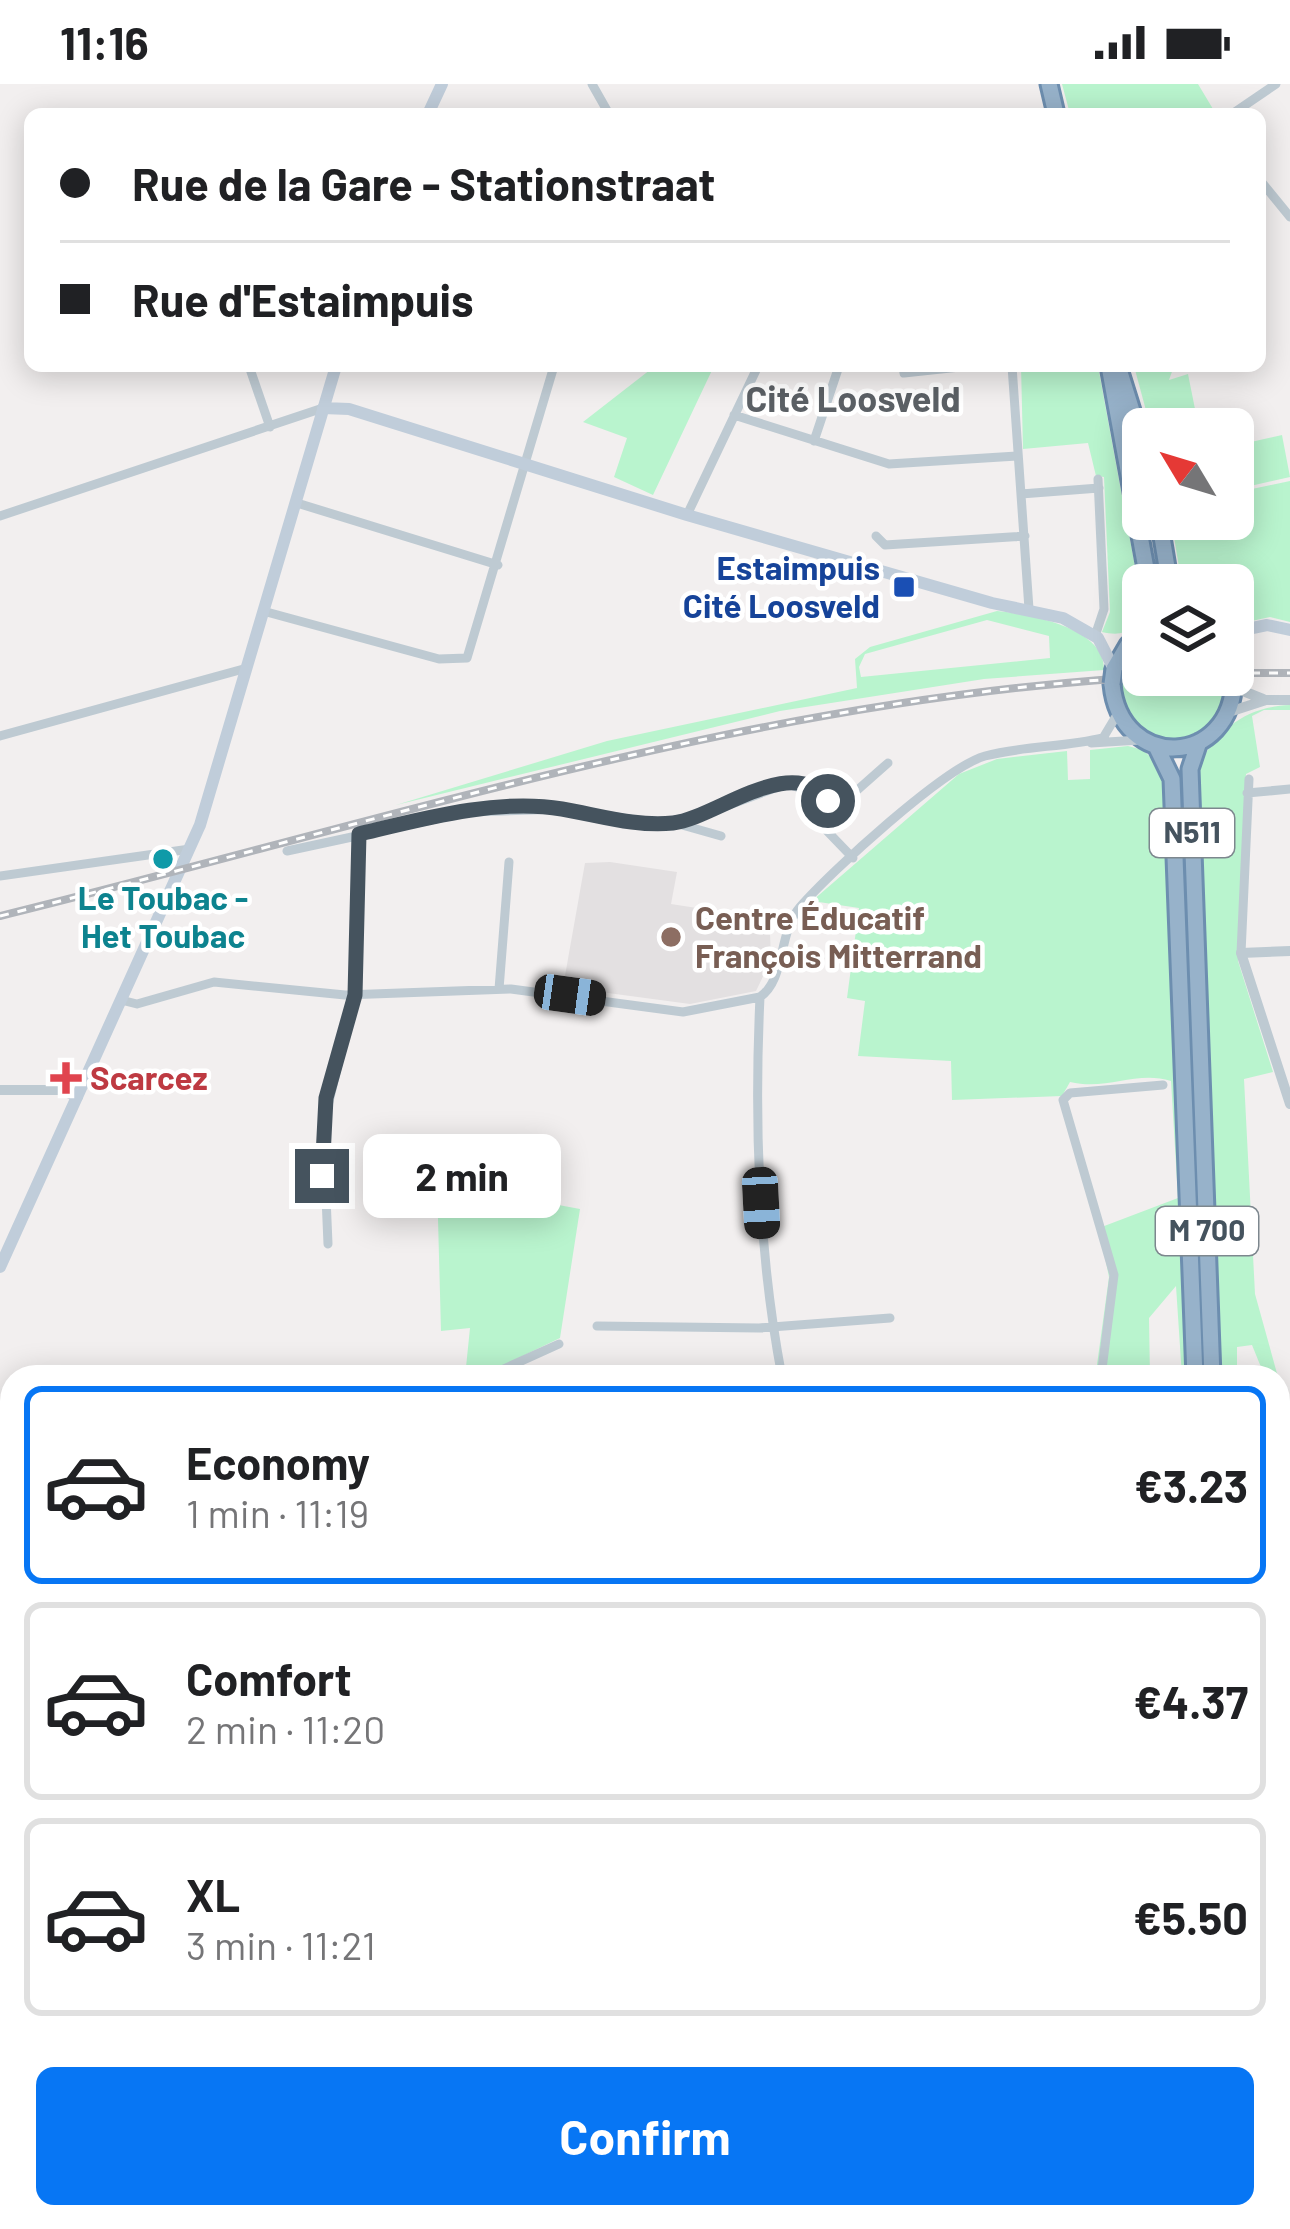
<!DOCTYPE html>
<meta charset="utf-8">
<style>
body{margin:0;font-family:Barlow,sans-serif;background:#f6f6f6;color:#202124;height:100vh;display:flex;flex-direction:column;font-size:45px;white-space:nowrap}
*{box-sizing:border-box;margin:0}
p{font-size:39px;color:#757577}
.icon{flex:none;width:66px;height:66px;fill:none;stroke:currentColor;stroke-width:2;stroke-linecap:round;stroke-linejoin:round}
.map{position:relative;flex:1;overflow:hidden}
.side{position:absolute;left:0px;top:1281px;width:1290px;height:864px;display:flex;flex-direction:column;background:#fff;border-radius:36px 36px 0 0;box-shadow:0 6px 30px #0003}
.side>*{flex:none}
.hud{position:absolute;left:24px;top:24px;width:1242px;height:264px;border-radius:18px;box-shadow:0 6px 30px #0003;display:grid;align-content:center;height:264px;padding:0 36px;background:#fff}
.needle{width:78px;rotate:308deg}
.tools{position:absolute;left:1122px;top:324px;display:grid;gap:24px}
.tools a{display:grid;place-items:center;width:132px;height:132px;border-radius:18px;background:#fff;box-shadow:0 6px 30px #0003;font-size:60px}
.end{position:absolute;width:54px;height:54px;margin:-27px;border:15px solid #45535e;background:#fff;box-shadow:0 0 0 6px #fff}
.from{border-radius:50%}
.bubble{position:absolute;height:84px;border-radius:18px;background:#fff;box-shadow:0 6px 30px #0003;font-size:39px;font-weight:700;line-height:84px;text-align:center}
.car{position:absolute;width:36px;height:72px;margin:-36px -18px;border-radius:15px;box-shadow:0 0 9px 3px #0007;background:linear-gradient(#222 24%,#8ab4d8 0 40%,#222 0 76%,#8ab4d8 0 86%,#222 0)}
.hud b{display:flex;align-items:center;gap:42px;height:114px;font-size:45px}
.hud b+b{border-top:3px solid #e0e0e0}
.hud i{width:30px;height:30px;background:#202124}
ul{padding:21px 0 0;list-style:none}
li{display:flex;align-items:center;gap:36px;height:198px;margin:0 24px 18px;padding:0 12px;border:6px solid #e0e0e0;border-radius:18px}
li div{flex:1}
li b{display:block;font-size:45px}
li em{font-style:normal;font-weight:700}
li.active{border-color:#0776f4}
li>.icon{width:108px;height:108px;stroke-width:1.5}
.button{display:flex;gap:24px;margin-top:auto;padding:24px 36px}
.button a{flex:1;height:138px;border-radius:18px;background:#0776f4;color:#fff;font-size:48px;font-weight:700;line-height:138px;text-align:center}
.status{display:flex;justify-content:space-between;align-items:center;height:84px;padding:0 60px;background:#fff;direction:ltr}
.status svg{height:33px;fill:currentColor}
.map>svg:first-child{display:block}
</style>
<div class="status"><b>11:16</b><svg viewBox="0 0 49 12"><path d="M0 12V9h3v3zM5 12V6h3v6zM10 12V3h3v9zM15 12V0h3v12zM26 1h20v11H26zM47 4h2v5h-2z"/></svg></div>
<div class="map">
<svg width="1290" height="2145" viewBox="0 0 1290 2145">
<rect width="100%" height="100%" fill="#f2efef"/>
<!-- education -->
<path fill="#e3e0e1" d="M610,778L677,788L671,820L729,829L728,842L770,849L771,876L756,907L690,920L563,903L585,779Z"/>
<!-- green -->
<path fill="#b9f4ce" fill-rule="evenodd" d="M1062,0H1198L1216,30H1070Z
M655,282H714L653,411L614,393L627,354L583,338Z
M1021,282H1098L1143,526C1137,547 1123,553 1102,548L1110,528L1104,393L1096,392L1088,359L1023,365Z
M1134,282H1174L1169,296L1188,290L1199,345H1151Z
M1282,351L1290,393L1233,406V362Z
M1290,397V538L1270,533L1233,541V501H1182L1171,435H1233V409Z
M997,527C1027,530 1106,543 1104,586L984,595L780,627L396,721L607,657L857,604L855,575L870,563ZM987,536L1049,552L1050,574L861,593L859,583L865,570Z
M1225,595C1232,670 1127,679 1120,599Z
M1290,621V626H1264L1252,632L1260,683L1246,690L1238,877L1273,988L1244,995L1255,1210L1278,1293H1265L1252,1261L1237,1263V1293H1219L1196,686C1217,645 1246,623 1290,621Z
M1128,662L1143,666L1164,686L1190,1293H1182L1176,1202L1149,1234L1150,1293H1098L1096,1288L1109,1193L1099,1144L1178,1114L1171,997C1136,986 1108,1007 1070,998L1062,1012L952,1016L951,977L858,972L865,917L847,914L859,824L812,817L959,690L997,675L1067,667L1068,696L1090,695V666Z
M437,1098L580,1125L560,1254L479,1293H465L470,1244L441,1247Z
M1290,1669V2031H1278V1682Z
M0,1741L12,1742V1880L0,1878Z"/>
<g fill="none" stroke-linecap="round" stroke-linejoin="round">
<!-- trunk casing -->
<g stroke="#6d8eaf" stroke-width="21">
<path id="trunk" d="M1049,0L1056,30
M1109,282L1149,501
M1118,282L1143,362
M1159,435L1170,501
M1114,585L1128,561L1143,550
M1112,600C1120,688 1233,684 1234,595
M1199,658L1190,685L1212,1293
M1156,662L1172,695L1195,1293
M1225,2133V2145"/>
</g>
<!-- minor -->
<path stroke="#becad2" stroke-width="9" d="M592,0L609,30
M1232,30L1276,0
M1260,96L1290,133
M249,282L270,343
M903,282L904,289L969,282
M1012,282L1029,525
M734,331L889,380L1017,372
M814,357L839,282
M1021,410L1099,404
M297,419L498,481
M687,431L758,282
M0,432L323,324
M876,452L885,461L1025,452
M263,527L439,575L467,574L554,282
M1095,552L1104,525L1098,395
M0,652L247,584
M1091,659L1140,656
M1247,709L1290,705
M828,732L888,679
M675,739L721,752
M287,767L468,728L563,725L663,740L688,736L786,700L825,711L827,747L853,774
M0,792L190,765
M1241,869L1249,695
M499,905L509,778
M760,913C786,895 778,848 800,823C830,788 945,683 985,672C1023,662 1065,663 1103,654L1118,629
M760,913C754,1040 758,1167 782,1293
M121,916L137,920L214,898L345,911L511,905L683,928L760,913
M328,1160L323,1042L355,911L360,750
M597,1242L759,1244L890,1234
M486,1293L559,1260
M1101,1293L1114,1191L1063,1016L1070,1009L1163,1001
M0,1600L12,1604
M0,1648L11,1666L1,1707
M1278,1846L1290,1845
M742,2133L744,2145
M886,2133L1003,2145
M1266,2133L1267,2145
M13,2145L17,2133L79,2145
M258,2145L262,2142
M315,2145L316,2133
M599,2145L600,2133
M870,2145L876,2133
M1029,2145L1038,2133"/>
<!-- tertiary -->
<path stroke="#becad2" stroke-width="10" d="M1234,595L1243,607L1263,615
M1229,628L1266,616H1290
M1290,867L1241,869L1290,1020
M0,1006H60L78,1013
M1278,1337L1290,1334
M1278,1568L1290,1589
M1278,1676L1290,1661
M0,1891L12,1893
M1131,2145L1132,2133"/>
<!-- secondary -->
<path stroke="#c0cdda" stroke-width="12" d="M428,30L442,0
M323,324L349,325L687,431L992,519L1063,534L1098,554L1114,585
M1233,548L1267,541L1290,546
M1233,568L1250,545
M0,1183L200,741L336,282"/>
<!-- trunk -->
<use href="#trunk" stroke="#97b2ca" stroke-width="15"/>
<!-- rail casing -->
<g stroke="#b0b4ba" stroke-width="8">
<path id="rail" d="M1233,589H1290
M0,832C391,736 782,606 1188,591"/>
</g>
<!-- rail -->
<use href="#rail" stroke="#fff" stroke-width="3" stroke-dasharray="9" stroke-linecap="butt"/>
<!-- trunk-bridge casing -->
<g stroke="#6d8eaf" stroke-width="21" stroke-linecap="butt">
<path id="trunk-bridge" d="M1233,587L1234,595
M1112,600L1114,585"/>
</g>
<!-- trunk-bridge -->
<use href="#trunk-bridge" stroke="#97b2ca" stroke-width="15"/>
</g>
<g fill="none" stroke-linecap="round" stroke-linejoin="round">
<!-- route -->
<path stroke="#45535e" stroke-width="15" d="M322,1092L326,1014L355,911L359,750C422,735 497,714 562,725C598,731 636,743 673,739C714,735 793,667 828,717"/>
</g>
<!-- markers -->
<rect fill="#1a4fb4" stroke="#fff" stroke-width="4.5" x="892" y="491" width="24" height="24" rx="6"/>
<circle fill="#0f9aa8" stroke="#fff" stroke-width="4.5" cx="163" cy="775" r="12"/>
<circle fill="#8d6e63" stroke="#fff" stroke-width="4.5" cx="671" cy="853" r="12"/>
<path fill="#e0444e" stroke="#fff" stroke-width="4.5" d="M60 976h12v12h12v12h-12v12h-12v-12h-12v-12h12z"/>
<g text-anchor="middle" stroke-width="9" stroke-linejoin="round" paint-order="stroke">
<!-- shield labels -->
<g fill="#fff" stroke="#7d878e" stroke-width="3">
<rect x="1150" y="725" width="84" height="48" rx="9"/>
<rect x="1156" y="1123" width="102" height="48" rx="9"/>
</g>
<g font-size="30" font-weight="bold" fill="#45535e">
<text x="1192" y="759">N511</text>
<text x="1207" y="1157">M 700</text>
</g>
<!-- transit labels -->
<g font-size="33" font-weight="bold" fill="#164399" stroke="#fff" text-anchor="end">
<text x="880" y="496">Estaimpuis<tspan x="880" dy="38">Cité Loosveld</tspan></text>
</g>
<!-- culture labels -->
<g font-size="33" font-weight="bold" fill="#0d838f" stroke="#fff">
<text x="163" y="826">Le Toubac -<tspan x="163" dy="38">Het Toubac</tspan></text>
</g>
<!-- education labels -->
<g font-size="33" font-weight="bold" fill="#785e54" stroke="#fff" text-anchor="start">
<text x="695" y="846">Centre Éducatif<tspan x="695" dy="38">François Mitterrand</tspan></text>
</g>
<!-- health labels -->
<g font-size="33" font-weight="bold" fill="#be3a42" stroke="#fff" text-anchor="start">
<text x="90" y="1006">Scarcez</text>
</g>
<!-- neighbourhood labels -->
<g font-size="36" font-weight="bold" fill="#5b6065" stroke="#fff">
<text x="853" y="328">Cité Loosveld</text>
</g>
</g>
</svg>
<div class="tools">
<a><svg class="needle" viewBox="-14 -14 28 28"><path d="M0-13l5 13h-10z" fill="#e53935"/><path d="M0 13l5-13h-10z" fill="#757577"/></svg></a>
<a><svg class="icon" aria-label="layers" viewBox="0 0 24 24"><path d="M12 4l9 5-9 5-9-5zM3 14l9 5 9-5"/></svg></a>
</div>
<i class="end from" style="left:828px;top:717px"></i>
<i class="end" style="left:322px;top:1092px"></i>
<div class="bubble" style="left:363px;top:1050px;width:198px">2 min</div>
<i class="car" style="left:570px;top:911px;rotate:98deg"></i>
<i class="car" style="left:761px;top:1119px;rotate:177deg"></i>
<div class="hud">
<b><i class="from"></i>Rue de la Gare - Stationstraat</b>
<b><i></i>Rue d'Estaimpuis</b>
</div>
<section class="side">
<ul>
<li class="active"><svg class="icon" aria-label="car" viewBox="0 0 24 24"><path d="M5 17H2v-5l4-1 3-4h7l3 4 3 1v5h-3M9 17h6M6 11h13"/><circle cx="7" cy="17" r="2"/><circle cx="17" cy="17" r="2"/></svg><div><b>Economy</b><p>1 min · 11:19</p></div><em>€3.23</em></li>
<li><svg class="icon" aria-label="car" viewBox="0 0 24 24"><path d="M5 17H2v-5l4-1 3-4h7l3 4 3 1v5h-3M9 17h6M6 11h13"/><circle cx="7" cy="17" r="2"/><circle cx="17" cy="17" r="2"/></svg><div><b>Comfort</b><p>2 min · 11:20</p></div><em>€4.37</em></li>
<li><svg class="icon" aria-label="car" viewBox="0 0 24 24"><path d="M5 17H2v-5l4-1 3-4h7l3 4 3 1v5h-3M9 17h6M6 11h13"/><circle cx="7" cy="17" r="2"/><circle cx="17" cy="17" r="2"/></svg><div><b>XL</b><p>3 min · 11:21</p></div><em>€5.50</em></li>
</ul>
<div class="button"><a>Confirm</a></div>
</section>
</div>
